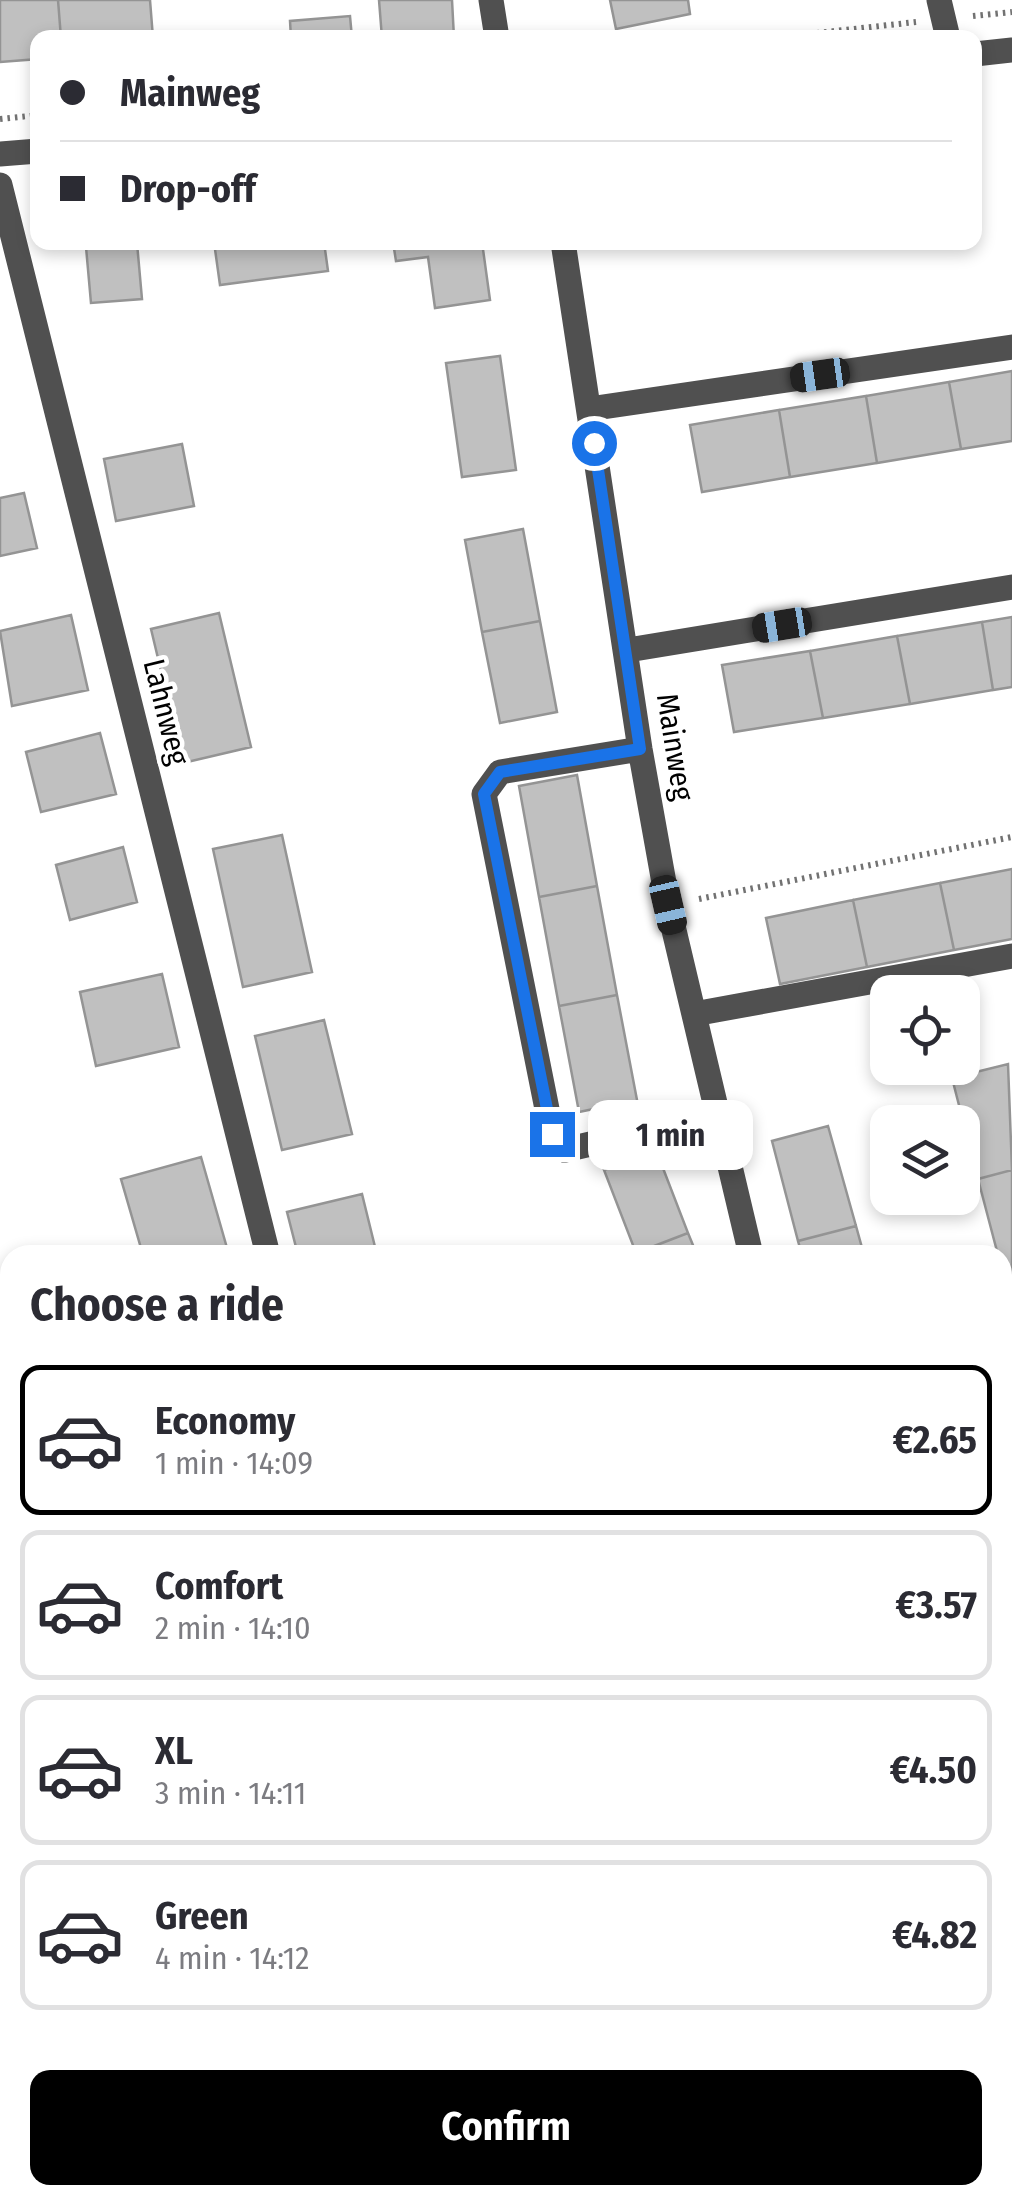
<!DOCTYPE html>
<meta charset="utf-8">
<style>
body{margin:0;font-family:"Fira Sans Condensed",sans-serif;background:#f2f2f3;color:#2b2b33;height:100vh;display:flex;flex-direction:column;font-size:38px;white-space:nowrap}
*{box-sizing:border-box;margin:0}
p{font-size:32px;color:#7c7c81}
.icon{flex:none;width:55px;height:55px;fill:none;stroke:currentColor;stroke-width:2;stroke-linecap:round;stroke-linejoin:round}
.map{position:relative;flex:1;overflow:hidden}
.panel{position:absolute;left:0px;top:1245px;width:1012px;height:960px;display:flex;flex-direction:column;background:#fff;border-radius:30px 30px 0 0;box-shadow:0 5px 15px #0003}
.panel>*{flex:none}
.guide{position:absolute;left:30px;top:30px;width:952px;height:220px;border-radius:20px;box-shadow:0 5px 15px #0003;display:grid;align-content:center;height:220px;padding:0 30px;background:#fff}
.buttons{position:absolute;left:870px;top:975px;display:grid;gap:20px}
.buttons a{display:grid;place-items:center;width:110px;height:110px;border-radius:20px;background:#fff;box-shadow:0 5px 15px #0003;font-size:50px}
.end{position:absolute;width:45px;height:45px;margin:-22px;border:12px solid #1a73e8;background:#fff;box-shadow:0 0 0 5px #fff}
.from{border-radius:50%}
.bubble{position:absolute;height:70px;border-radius:20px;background:#fff;box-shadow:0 5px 15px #0003;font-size:32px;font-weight:700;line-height:70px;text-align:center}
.car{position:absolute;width:30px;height:60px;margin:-30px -15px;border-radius:12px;box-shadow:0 0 8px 2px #0007;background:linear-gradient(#222 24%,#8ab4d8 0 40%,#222 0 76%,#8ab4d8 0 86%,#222 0)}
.guide b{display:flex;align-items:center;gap:35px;height:95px;font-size:38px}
.guide b+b{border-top:2px solid #e1e1e2}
.guide i{width:25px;height:25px;background:#2b2b33}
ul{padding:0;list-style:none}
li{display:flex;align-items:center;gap:30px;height:150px;margin:0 20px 15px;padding:0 10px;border:5px solid #e1e1e2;border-radius:20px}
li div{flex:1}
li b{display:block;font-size:38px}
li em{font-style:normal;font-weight:700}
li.active{border-color:#000}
li>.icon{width:90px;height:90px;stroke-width:1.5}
h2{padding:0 30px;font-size:45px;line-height:120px}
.button{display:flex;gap:20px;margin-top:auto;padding:20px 30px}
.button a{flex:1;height:115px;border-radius:20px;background:#000;color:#fff;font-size:40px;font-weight:700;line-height:115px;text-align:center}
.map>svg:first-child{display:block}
</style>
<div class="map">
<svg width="1012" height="2205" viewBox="0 0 1012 2205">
<rect width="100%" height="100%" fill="#fff"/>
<!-- building -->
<path fill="#c0c0c0" stroke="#949494" stroke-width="2.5" d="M0,0H58L61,38H38V59L0,62Z
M58,0H150L153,38H61Z
M379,0H452L454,38H382Z
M610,0H688L690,14L616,29Z
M350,16L352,38H291L290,21Z
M214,242H324L328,271L220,285Z
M393,242H482L490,300L435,308L428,257L396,261Z
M137,243L142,299L91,303L86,247Z
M500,356L516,470L462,477L446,363Z
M1012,371V441L961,449L949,382Z
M949,382L961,449L877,463L866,396Z
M866,396L877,463L790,477L779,410Z
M779,410L790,477L702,492L690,425Z
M182,444L194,506L116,521L104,459Z
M24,493L37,548L0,556V498Z
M523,529L540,621L482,632L465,540Z
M219,613L251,747L183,763L151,629Z
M71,615L88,690L12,706L0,631Z
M1012,617V687L993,690L982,622Z
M540,621L557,712L500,723L482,632Z
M982,622L993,690L910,704L897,636Z
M897,636L910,704L823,718L810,651Z
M810,651L823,718L734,732L722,665Z
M100,733L116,794L41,812L26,752Z
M577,775L597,886L539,897L519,786Z
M282,835L312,972L243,987L213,849Z
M123,847L137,902L70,920L56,865Z
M1012,869V939L954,950L940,883Z
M940,883L954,950L867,967L853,900Z
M597,886L617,995L559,1006L539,897Z
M853,900L867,967L780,984L766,918Z
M162,974L179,1047L96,1066L80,992Z
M617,995L637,1100L579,1112L559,1006Z
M324,1020L352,1134L282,1150L255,1036Z
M1008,1064L1012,1170L978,1179L952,1078Z
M828,1126L856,1226L798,1241L772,1141Z
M656,1150L688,1233L636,1253L604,1170Z
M201,1157L229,1255H143L121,1179Z
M1012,1170V1281L1006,1283L1002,1255H998L978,1179Z
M362,1194L377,1255H298L287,1212Z
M856,1226L864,1255H802L798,1241Z
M688,1233L697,1255H636V1253Z
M10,1697V1764L0,1733V1700Z
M1012,1705V1776L1006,1777L1002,1706Z
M10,1852V1904L0,1907V1855Z
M0,1956H10L9,2017L0,2018Z
M1002,2185L1012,2205H945L963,2195H1002Z
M598,2195H669L674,2205H603Z"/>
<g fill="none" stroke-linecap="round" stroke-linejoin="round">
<!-- path -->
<path stroke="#727272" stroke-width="6" stroke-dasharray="2.5 5" stroke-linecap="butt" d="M973,16L1012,12
M772,38L916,22
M0,119L38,115
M699,899L1012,837
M1002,2129L1012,2131"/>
<!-- minor -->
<path stroke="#505050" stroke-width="25" d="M491,0L497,38
M939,0L948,38
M975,54L1012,50
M0,154L38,151
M0,185L268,1255
M563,242L640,749L668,905L751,1255
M589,409L1012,347
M628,650L1012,587
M640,749L500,772L484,794L552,1134L565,1150L718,1114
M694,1014L1012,956
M1002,1341L1012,1338
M0,1648L10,1645
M1002,1854L1012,1851
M0,1927H10
M523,2195L529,2205
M472,2205L484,2195
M863,2205L881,2195"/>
</g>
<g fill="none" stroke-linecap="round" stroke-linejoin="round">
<!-- route -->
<path stroke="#1a73e8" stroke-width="12" d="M552,1134L484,794L500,772L640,749L594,443"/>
</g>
<g text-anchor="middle" stroke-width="9" stroke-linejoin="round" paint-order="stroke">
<!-- street labels -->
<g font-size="30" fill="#000" stroke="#fff">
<text transform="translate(166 712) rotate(76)" y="10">Lahnweg</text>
<text transform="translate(675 747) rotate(81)" y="10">Mainweg</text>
</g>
</g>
</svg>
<div class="buttons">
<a><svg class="icon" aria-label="locate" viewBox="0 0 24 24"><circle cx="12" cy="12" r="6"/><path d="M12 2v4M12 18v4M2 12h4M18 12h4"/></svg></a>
<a><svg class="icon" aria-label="layers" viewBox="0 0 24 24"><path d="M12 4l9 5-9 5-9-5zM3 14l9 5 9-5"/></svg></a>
</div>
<i class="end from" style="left:594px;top:443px"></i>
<i class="end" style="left:552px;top:1134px"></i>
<div class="bubble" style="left:588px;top:1100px;width:165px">1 min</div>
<i class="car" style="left:820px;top:375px;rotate:262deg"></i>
<i class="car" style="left:782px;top:625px;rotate:261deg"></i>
<i class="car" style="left:668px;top:905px;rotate:167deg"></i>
<div class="guide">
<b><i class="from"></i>Mainweg</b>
<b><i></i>Drop-off</b>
</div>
<section class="panel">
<h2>Choose a ride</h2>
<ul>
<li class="active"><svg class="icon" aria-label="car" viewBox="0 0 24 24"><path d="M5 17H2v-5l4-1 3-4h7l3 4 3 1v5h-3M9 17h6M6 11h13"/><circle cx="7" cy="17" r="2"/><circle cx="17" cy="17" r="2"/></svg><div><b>Economy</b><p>1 min · 14:09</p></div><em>€2.65</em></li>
<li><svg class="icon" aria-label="car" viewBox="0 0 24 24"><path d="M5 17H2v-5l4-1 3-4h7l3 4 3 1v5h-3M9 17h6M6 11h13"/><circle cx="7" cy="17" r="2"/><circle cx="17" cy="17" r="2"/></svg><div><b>Comfort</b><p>2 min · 14:10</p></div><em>€3.57</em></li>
<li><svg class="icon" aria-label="car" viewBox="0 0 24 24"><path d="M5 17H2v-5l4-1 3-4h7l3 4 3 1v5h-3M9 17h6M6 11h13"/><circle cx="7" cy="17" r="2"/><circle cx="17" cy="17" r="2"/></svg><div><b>XL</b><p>3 min · 14:11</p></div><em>€4.50</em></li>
<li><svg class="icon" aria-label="car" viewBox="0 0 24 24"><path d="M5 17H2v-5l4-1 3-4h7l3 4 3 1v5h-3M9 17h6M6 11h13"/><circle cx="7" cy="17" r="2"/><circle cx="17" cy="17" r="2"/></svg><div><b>Green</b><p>4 min · 14:12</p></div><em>€4.82</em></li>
</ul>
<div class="button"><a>Confirm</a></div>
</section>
</div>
